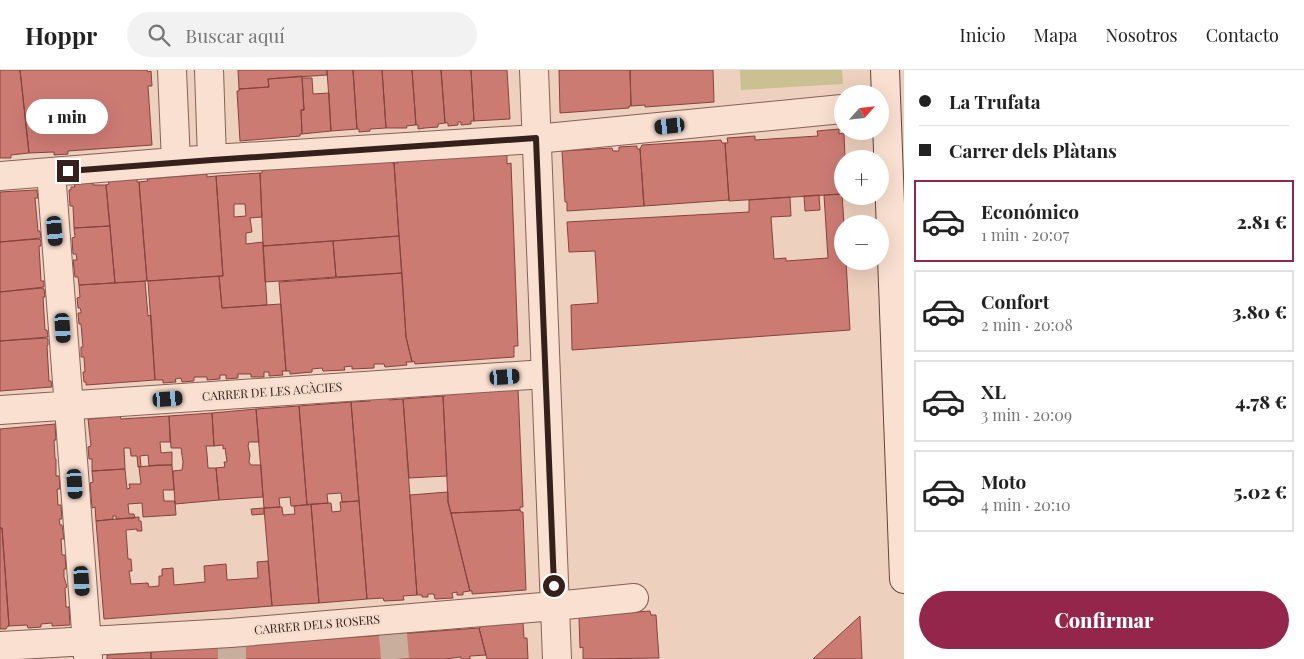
<!DOCTYPE html>
<html lang="es">
<meta charset="utf-8">
<style>
body{margin:0;font-family:"Playfair Display",serif;background:#f2f2f2;color:#222;height:100vh;display:flex;flex-direction:column;font-size:19px;white-space:nowrap}
*{box-sizing:border-box;margin:0}
p{font-size:16px;color:#767676}
.icon{flex:none;width:28px;height:28px;fill:none;stroke:currentColor;stroke-width:2;stroke-linecap:round;stroke-linejoin:round}
.map{position:relative;flex:1;overflow:hidden}
.drawer{display:flex;flex-direction:column;background:#fff;width:400px}
.drawer>*{flex:none}
.banner{display:grid;align-content:center;height:110px;padding:0 15px;background:#fff}
.needle{width:32px;rotate:63deg}
.tools{position:absolute;left:834px;top:15px;display:grid;gap:10px}
.tools a{display:grid;place-items:center;width:55px;height:55px;border-radius:50%;background:#fff;box-shadow:0 5px 20px #0002;font-size:25px}
.end{position:absolute;width:22px;height:22px;margin:-11px;border:6px solid #35201b;background:#fff;box-shadow:0 0 0 2px #fff}
.from{border-radius:50%}
.bubble{position:absolute;height:35px;border-radius:18px;background:#fff;box-shadow:0 5px 20px #0002;font-size:16px;font-weight:800;line-height:35px;text-align:center}
.car{position:absolute;width:15px;height:30px;margin:-15px -8px;border-radius:6px;box-shadow:0 0 4px 1px #0007;background:linear-gradient(#222 24%,#8ab4d8 0 40%,#222 0 76%,#8ab4d8 0 86%,#222 0)}
.banner b{display:flex;align-items:center;gap:18px;height:48px;font-size:19px}
.banner b+b{border-top:1px solid #e0e0e0}
.banner i{width:12px;height:12px;background:#222}
ul{padding:0;list-style:none}
li{display:flex;align-items:center;gap:15px;height:82px;margin:0 10px 8px;padding:0 5px;border:2px solid #e0e0e0;border-radius:0px}
li div{flex:1}
li b{display:block;font-size:19px}
li em{font-style:normal;font-weight:800}
li.on{border-color:#95264b}
li>.icon{width:45px;height:45px;stroke-width:1.5}
.primary-button{display:flex;gap:10px;margin-top:auto;padding:10px 15px}
.primary-button a{flex:1;height:58px;border-radius:30px;background:#95264b;color:#fff;font-size:20px;font-weight:800;line-height:58px;text-align:center}
header{display:flex;align-items:center;gap:30px;box-sizing:border-box;height:70px;padding:0 25px;background:#fff;border-bottom:1px solid #e0e0e0}
header strong{font-size:24px}
nav{display:flex;gap:28px;margin-inline-start:auto;font-size:18px}
.search{width:350px;height:45px;background:#f2f2f2;display:flex;align-items:center;gap:12px;box-sizing:border-box;padding:0 18px;border-radius:28px;color:#767676;font-size:19px}
main{display:flex;flex:1;min-height:0}
.map>svg:first-child{display:block}
</style>
<header>
<strong>Hoppr</strong>
<div class="search"><svg class="icon" aria-label="search" viewBox="0 0 24 24"><circle cx="10" cy="10" r="6"/><path d="M15 15l6 6"/></svg>Buscar aquí</div>
<nav><a>Inicio</a><a>Mapa</a><a>Nosotros</a><a>Contacto</a></nav>
</header>
<main>
<div class="map">
<svg width="904" height="589" viewBox="0 0 904 589">
<rect width="100%" height="100%" fill="#eed0be"/>
<!-- green -->
<path fill="#cbc092" d="M740,0H842L843,14L741,20Z"/>
<!-- building -->
<path fill="#cc7b73" stroke="#85423c" fill-rule="evenodd" d="M0,0H20L29,83L11,85V88H0Z
M20,0H147L148,2L151,1L152,16H148L152,75L68,81V84L54,85V82L29,83Z
M238,0H327V5L268,9L269,17L239,19Z
M327,0H353L357,59L331,61Z
M353,0H382L386,58L370,59V61L359,62V59H357Z
M382,0H412L416,55L406,56L407,58H386Z
M412,0H441L445,53L438,54V57L425,58L418,59V55H416Z
M441,0H471L474,51H471V54L461,55V52H458V55L448,56V53H445Z
M471,0H507L510,49L474,51Z
M559,0H630L631,36H629V38L560,43Z
M630,0H713L714,32L645,37V35L631,36Z
M302,6L304,40H301L302,64H300V66L240,71L237,21H239V19L269,17L268,9Z
M302,8H312L313,24L329,23L331,61L302,64L301,40H304Z
M839,59V64L844,63L845,89H842V124L729,131L725,73H728L727,68L755,66V70L818,66L817,61Z
M721,70L722,73H725L729,130L644,136L640,79L642,75Z
M637,76V79H640L644,136L567,141V132H565L562,81L612,78L613,81H619V77Z
M507,83V94L511,93L518,276H514V287L415,294L414,291L412,292L406,267L394,93H398V90Z
M392,90V93H394L399,166L263,176L260,103H262V100Z
M260,103L262,147L250,148L252,162L246,163V174L263,172L267,235L222,238L219,206H223L216,106ZM234,134H245L246,146L234,147Z
M207,104V107L216,106L223,206L147,211L139,112L148,111L147,109Z
M137,109V112H139L147,211L115,213L106,115L109,114L108,111Z
M93,113V115H106L110,156L74,158L73,136H70L69,120H71V117H75L74,114Z
M35,120H37L38,128H35L38,161H40L41,168L0,172V122Z
M842,124L844,154H842V191H846L850,260L572,280L571,235L598,233L595,181L569,182L567,152L749,142V130L790,127L791,146L771,147L774,189L786,188V191L828,188L824,125Z
M819,125L820,140L805,141L804,126Z
M110,156L115,213L79,215L78,207H75L73,190H77L76,184H73L72,168L75,167L74,158Z
M399,166L402,203L336,207L333,171Z
M38,169L41,170V176H39L41,211H44V217L0,222V172Z
M333,171L336,207L265,212L263,176Z
M402,203L406,267L412,292H406L407,295L385,297L384,294H374V298L352,299V296L344,297L345,300L323,301L322,298L312,299V302L290,304V301H286L279,212Z
M219,206L222,238L281,234L286,301H282L283,305L269,306V302H264V307H251V304H238V308L226,309V305H220V309L207,310V307H194V311L182,312L181,308L175,309L176,312L163,313V310H155L148,211Z
M145,211L148,246L151,245L155,310L86,315V312H84L83,302H85L84,287H81V277H83L81,254H79L78,243H81V241L80,238H78L77,228L80,227L79,215Z
M42,218L44,219L45,227H43L45,260H47L48,267L0,271V222Z
M46,268L48,269V275L47,276L49,311H51L52,317L0,321V271Z
M518,318L523,437H520V440L451,443L448,432L443,326H445V324Z
M389,326V330L403,329L417,525L403,526L404,530L384,531L383,528L367,529L351,332L370,331L369,327Z
M443,326L447,406L409,408L403,329Z
M351,332L359,431L342,432L341,423L327,424L328,433L307,435L299,336Z
M299,336L307,435L291,436L290,427L279,428L280,437L264,438L256,339Z
M256,339L259,372H249L248,376L250,385L249,392L251,395H261L263,427L219,430L216,398L225,397L224,392H227L225,378L223,379V375L214,376L212,343Z
M212,343L214,376H206L207,384L208,398H216L219,430L175,434L173,401L182,400L183,392L181,378H171L169,346Z
M120,346L121,349L169,346L170,372H160L161,383L172,382V395L149,396L148,385L140,386L141,396L138,397L137,386H131L130,378H124L125,399L92,401V389H89L88,377L91,376L88,349Z
M55,354L56,370H54L55,389H56V406H59L60,419H57L58,435H61L62,449H59L60,455H62L64,469H61L62,485H65L66,499H64V507L67,517L65,518L66,537H69L70,555L52,556V553L41,554V557L28,558L27,555L9,556L2,458H0V359Z
M157,395H172L174,420H163L164,431H175L176,445L143,447L142,433L128,434L129,444H134L135,448L116,449V446H113V449L96,451L95,437L92,438L90,413L93,412L92,401L125,399L127,419L130,418L129,414H141L139,397Z
M448,422V432L470,521L463,522V525H457V522L452,523L453,528L435,529L434,524H428V527H422V525H417L410,425Z
M359,431L367,529L319,533L311,434L331,433L332,442L341,441L340,432Z
M311,434L319,533L272,536L264,438L282,437L283,445L295,444L294,436Z
M264,438V444L252,445L251,439Z
M520,440L521,442H523L526,520L472,524V521H470L451,443Z
M139,447V451H141L142,461H137V459L126,460L128,489H131L132,501H129L131,514L148,513L149,517L159,516V506H162V499L173,498L174,515L205,512L204,496L226,494L227,510L258,508L257,492L268,491L272,536L104,549L96,451Z
M0,458H2L9,556L7,557L6,559H0Z
M650,541L651,545H656L659,588L583,589V577L580,578L579,547Z
M860,546L862,589H813L859,547Z
M523,552L524,568H527L528,589H487L479,558L481,557L482,555Z
M479,558L486,585L470,586V589H461V587L445,589H151V582Z
M151,582V589H107V585Z"/>
<g fill="none" stroke-linecap="round" stroke-linejoin="round">
<!-- street-tunnel -->
<path stroke="#c9ad9d" stroke-width="28" stroke-dasharray="28 14" stroke-linecap="butt" d="M393,564L395,589
M232,576V589"/>
<!-- street casing -->
<g stroke="#866057" stroke-width="30">
<path id="street" d="M172,0L176,92
M209,0L212,89
M534,0L557,589
M51,102L88,587
M0,106L212,89L536,69L842,39
M0,340L545,304
M0,576L230,563L555,536L634,528"/>
</g>
<!-- secondary casing -->
<g stroke="#67423a" stroke-width="30">
<path id="secondary" d="M885,0L904,509"/>
</g>
<!-- street -->
<use href="#street" stroke="#f9e0d1" stroke-width="28"/>
<!-- secondary -->
<use href="#secondary" stroke="#f9e0d1" stroke-width="28"/>
</g>
<g fill="none" stroke-linecap="round" stroke-linejoin="round">
<!-- route -->
<path stroke="#35201b" stroke-width="6" d="M68,101L212,90L536,68L554,516"/>
</g>
<g text-anchor="middle" stroke-width="4.5" stroke-linejoin="round" paint-order="stroke">
<!-- street labels -->
<g font-size="12" fill="#35201b" stroke="#f5ddcd">
<text transform="translate(272 322) rotate(-4)" y="4">CARRER DE LES ACÀCIES</text>
<text transform="translate(317 555) rotate(-5)" y="4">CARRER DELS ROSERS</text>
</g>
</g>
</svg>
<div class="tools">
<a><svg class="needle" viewBox="-14 -14 28 28"><path d="M0-13l5 13h-10z" fill="#e53935"/><path d="M0 13l5-13h-10z" fill="#767676"/></svg></a>
<a>+</a>
<a>−</a>
</div>
<i class="end from" style="left:554px;top:516px"></i>
<i class="end" style="left:68px;top:101px"></i>
<div class="bubble" style="left:26px;top:29px;width:82px">1 min</div>
<i class="car" style="left:670px;top:56px;rotate:264deg"></i>
<i class="car" style="left:55px;top:161px;rotate:175deg"></i>
<i class="car" style="left:63px;top:258px;rotate:176deg"></i>
<i class="car" style="left:505px;top:307px;rotate:86deg"></i>
<i class="car" style="left:168px;top:329px;rotate:86deg"></i>
<i class="car" style="left:75px;top:414px;rotate:176deg"></i>
<i class="car" style="left:82px;top:511px;rotate:176deg"></i>
</div>
<section class="drawer">
<div class="banner">
<b><i class="from"></i>La Trufata</b>
<b><i></i>Carrer dels Plàtans</b>
</div>
<ul>
<li class="on"><svg class="icon" aria-label="car" viewBox="0 0 24 24"><path d="M5 17H2v-5l4-1 3-4h7l3 4 3 1v5h-3M9 17h6M6 11h13"/><circle cx="7" cy="17" r="2"/><circle cx="17" cy="17" r="2"/></svg><div><b>Económico</b><p>1 min · 20:07</p></div><em>2.81 €</em></li>
<li><svg class="icon" aria-label="car" viewBox="0 0 24 24"><path d="M5 17H2v-5l4-1 3-4h7l3 4 3 1v5h-3M9 17h6M6 11h13"/><circle cx="7" cy="17" r="2"/><circle cx="17" cy="17" r="2"/></svg><div><b>Confort</b><p>2 min · 20:08</p></div><em>3.80 €</em></li>
<li><svg class="icon" aria-label="car" viewBox="0 0 24 24"><path d="M5 17H2v-5l4-1 3-4h7l3 4 3 1v5h-3M9 17h6M6 11h13"/><circle cx="7" cy="17" r="2"/><circle cx="17" cy="17" r="2"/></svg><div><b>XL</b><p>3 min · 20:09</p></div><em>4.78 €</em></li>
<li><svg class="icon" aria-label="car" viewBox="0 0 24 24"><path d="M5 17H2v-5l4-1 3-4h7l3 4 3 1v5h-3M9 17h6M6 11h13"/><circle cx="7" cy="17" r="2"/><circle cx="17" cy="17" r="2"/></svg><div><b>Moto</b><p>4 min · 20:10</p></div><em>5.02 €</em></li>
</ul>
<div class="primary-button"><a>Confirmar</a></div>
</section>
</main>
